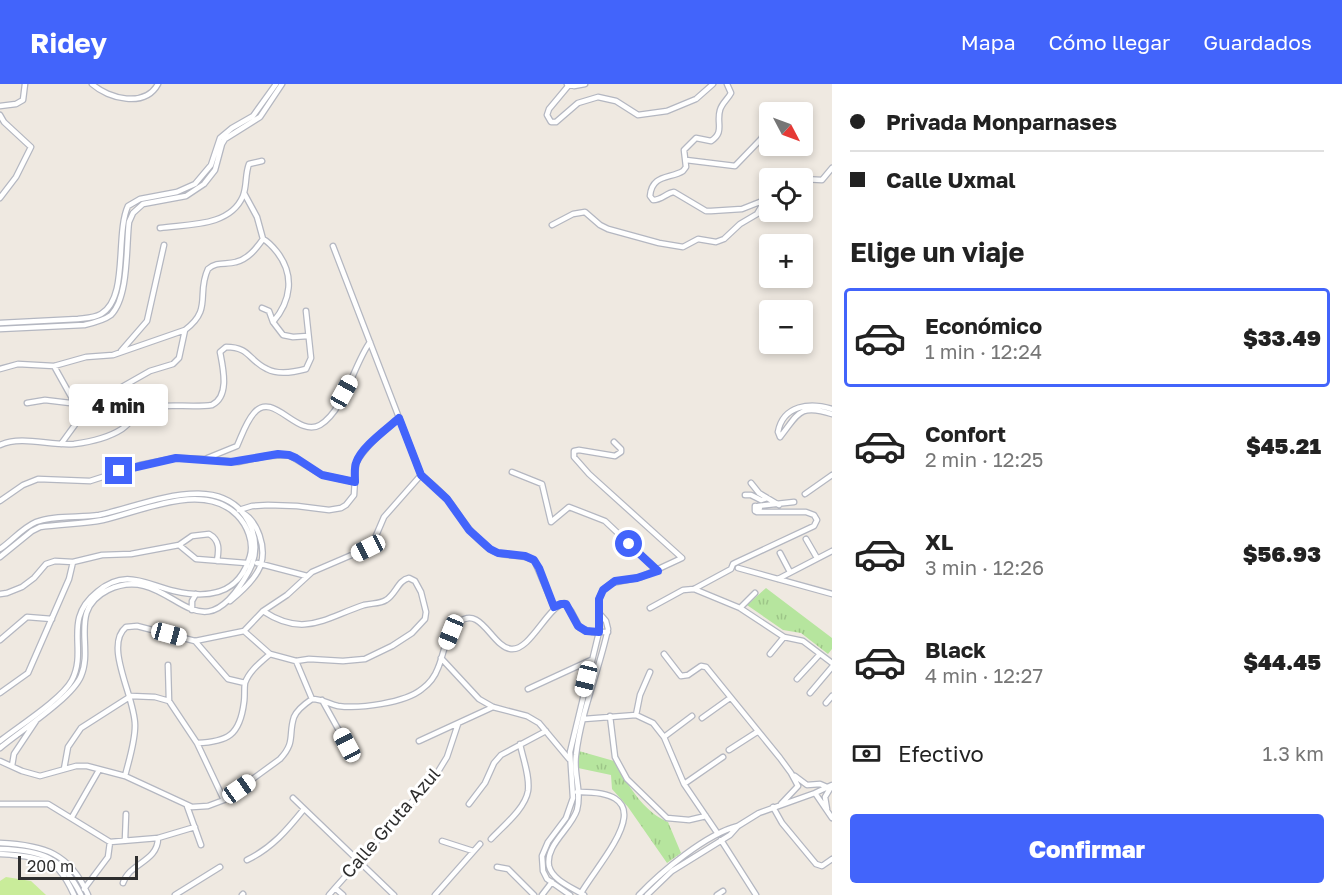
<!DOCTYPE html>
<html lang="es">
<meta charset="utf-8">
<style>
body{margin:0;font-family:"Golos Text",sans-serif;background:#f2f2f2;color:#222;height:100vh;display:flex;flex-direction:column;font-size:22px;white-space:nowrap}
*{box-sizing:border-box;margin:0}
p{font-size:20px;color:#767676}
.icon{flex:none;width:33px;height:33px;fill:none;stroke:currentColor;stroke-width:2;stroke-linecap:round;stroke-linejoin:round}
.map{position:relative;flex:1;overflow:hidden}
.side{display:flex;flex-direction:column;background:#fff;width:510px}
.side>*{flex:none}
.banner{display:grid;align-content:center;height:132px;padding:0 18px;background:#fff}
.needle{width:39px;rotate:131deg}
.fabs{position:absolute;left:759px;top:18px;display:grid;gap:12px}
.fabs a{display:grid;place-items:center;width:54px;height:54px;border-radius:6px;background:#fff;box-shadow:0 3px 9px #0003;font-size:30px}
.scale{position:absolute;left:18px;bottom:15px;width:120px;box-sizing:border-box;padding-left:6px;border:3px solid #2e2e2e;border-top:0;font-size:16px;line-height:21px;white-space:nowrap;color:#2e2e2e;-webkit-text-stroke:4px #fff;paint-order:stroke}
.end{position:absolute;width:27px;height:27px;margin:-14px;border:8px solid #4264fb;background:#fff;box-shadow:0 0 0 3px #fff}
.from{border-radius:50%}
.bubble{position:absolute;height:42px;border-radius:6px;background:#fff;box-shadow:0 3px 9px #0003;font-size:20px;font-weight:800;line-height:42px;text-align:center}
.car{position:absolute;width:18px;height:36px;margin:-18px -9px;border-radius:8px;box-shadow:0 0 4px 2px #0007;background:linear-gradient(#fff 24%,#345 0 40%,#fff 0 76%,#345 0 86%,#fff 0)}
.banner b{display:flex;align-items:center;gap:21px;height:57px;font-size:22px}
.banner b+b{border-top:2px solid #e0e0e0}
.banner i{width:15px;height:15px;background:#222}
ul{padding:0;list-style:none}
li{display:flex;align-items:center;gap:18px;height:99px;margin:0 12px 9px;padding:0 6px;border:3px solid transparent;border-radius:6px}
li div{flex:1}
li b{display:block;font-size:22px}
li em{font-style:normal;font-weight:800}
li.selected{border-color:#4264fb}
li>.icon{width:54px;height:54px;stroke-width:1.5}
h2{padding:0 18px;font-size:27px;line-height:72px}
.pay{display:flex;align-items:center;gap:15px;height:66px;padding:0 18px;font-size:22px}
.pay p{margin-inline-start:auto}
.button{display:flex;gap:12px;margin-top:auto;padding:12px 18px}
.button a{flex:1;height:69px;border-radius:6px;background:#4264fb;color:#fff;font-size:24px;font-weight:800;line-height:69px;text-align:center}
header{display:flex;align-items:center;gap:36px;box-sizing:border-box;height:84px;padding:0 30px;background:#4264fb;color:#fff}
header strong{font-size:28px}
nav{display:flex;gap:33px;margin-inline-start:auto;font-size:21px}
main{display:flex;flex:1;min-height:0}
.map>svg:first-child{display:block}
</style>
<header>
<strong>Ridey</strong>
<nav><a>Mapa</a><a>Cómo llegar</a><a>Guardados</a></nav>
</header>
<main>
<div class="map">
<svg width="832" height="811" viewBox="0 0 832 811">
<defs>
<pattern id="grass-tufts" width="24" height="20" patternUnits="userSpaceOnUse" patternTransform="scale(1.5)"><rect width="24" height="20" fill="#b6e59e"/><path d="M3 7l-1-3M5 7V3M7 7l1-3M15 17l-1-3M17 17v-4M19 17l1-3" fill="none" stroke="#9dc588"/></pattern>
</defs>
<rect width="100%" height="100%" fill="#efe9e1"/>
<!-- grass -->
<path fill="url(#grass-tufts)" d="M766,504L832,554V565L828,570L801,549L783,546L747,521Z
M579,667L614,677C628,700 642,727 668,738L681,769L667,779L628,723L612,705L611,691L578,684Z"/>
<!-- pitch -->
<path fill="#c9ec9a" d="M6,793L31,797L46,811H0V797Z"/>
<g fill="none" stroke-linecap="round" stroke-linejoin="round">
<!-- minor casing -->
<g stroke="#b4b7c1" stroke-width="7">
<path id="minor" d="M92,0C109,15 145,24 158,0
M567,0L574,2L585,0
M727,0L731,9C728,15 722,19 720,26C716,39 725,48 711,57L696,54L684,66L686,83L683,87C670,95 652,90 650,112L653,116C662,116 666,109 674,108L706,127H711L742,125L770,114
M569,1L549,25L547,31L551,38H556L578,19L598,13L616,17L638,31L667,27L696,15L713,0
M0,22L16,20L23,16L25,0
M0,31L4,38L31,63L16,93L0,114
M686,76L735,82L761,55L770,37
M802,95L822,96L832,84
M244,109L257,133L263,155C269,158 273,163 277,168C295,191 291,217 273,238L283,251L293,253L308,252
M552,141L573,130L585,128L600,141L608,145L659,159L683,163L698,155L716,158L724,155L740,140L757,130L764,118
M160,144C188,140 230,143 243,112C247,102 245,90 249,80L262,77
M333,162L421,391C432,400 444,409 452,421C464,438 474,455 493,467C505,474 521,469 534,476L554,523
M262,224L269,227L273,238
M0,239L78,235C86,234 94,234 101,230C129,214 115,150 128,122L140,115L177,108L195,100L211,81L220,54L232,44L253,32L276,0
M0,245L84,241C93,239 103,237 111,231C129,213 126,162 129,138L133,129L143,120L186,112L204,100L215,86L222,60L225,55L260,33L282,0
M121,267L147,237L164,161
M54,282L78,325L77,338L61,360
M0,285L18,280L54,282L86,273L113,271L185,246C213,225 196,210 208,185C217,177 226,181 236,178C248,175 256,165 263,155
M27,319L45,316L70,319L106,312L150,287L173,280L179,274L185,246
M780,353L778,348C783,321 810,318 832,325
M780,353C798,331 798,319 832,330
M0,361C22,351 50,362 74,360C90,358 108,354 122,345C131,339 137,328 147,324C162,319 194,324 212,321C230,312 223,284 220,268L226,263C250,263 248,276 267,285C278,291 295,288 306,285L311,274L306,227
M207,375L238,378L266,372L289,371L322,391L355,398
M512,388L542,400L551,438L569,423L605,437L658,487
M751,399L759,409L779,421
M805,410L832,391
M745,411H751L761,416L767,414
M0,417L23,401L38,395L90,397L140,381L176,374L205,375L237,362C242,351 246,338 254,329C273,306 297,354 320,341C344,327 354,280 370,258
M758,422L794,418
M239,426L252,422L268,421L297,422L329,426L341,424L346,421L354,411L356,379C366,361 384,347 399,334
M806,455L817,474
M179,461L196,475L246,479
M0,465C12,457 22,444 36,438C53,431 80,434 99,431C144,422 225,382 251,443C257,458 257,472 249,487C196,583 172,475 108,506C68,526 94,562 81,592C72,614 20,647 0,664
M780,469L790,488
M0,473L32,447L40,443C61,440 83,440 103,436C143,427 204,397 237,431C247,441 254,458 250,472C239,511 208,515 174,507C145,500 125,484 97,508C62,536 88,565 72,596C62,615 19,642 0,657
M257,479L307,492
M738,484L832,510
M778,495L832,467
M694,505L740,524L784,553L803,557L832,579
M0,510L7,509L22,503L34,494L46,480L55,477L73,478L102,471L131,470L179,461L192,452L209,450C220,456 219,466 217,477
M230,517C241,508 257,494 261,480C266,463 258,438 243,429
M650,524L683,506L694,505L731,485L733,480L737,478L814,442L817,436L814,431L806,428H757L755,427V422L760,423L759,427
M740,524L755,509
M192,526V517L196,510
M244,547L263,527L287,511L312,488L368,464L375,454L384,433L421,391
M0,556L27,533L52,535
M195,557L228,595L245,599
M664,570L681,592L688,591L701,582L706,583L780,674L791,689L798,702L781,720
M770,570L784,553
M441,574L479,615L493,623L527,632L539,639L569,675
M296,577L312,615
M168,581L169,617
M797,595L820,570
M528,605L591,576
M0,609L28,589L69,495L73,478
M810,609L832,583
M322,616L347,661
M826,619L832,612
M636,631L640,611L650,588
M610,632L615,673L627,695L667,734L689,736L706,732
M702,634L730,614
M584,635L636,631L653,639L664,653L684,700L718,750
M664,653L692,632
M419,657L493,623
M197,659C228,658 240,651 244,618C245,612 244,605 245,599C249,587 261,578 270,570
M729,666L757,648
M0,677L22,687L40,692L76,682H87L125,692L192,723L208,722L224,716L280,675C296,658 288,651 294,633C297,626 306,619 312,615C322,615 329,620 338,622C359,625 405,619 422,605C429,600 435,592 438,584C444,570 446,548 459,538C481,521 492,563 511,565C530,567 546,525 564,519L571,527L580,544L592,548H608
M12,682L14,670L36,637
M64,685L68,663L81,644L131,612L155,613L169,617L197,659L224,716
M125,692C129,676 135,658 135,642C136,615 103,562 126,543L137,542L195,557L244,547L270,570L296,577L309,575L343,577L365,575L392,562L412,549L425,535L426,528L421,508L415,497L409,494C398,496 396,510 386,516C380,520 372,519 364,521C325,534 304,554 263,527
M795,692L807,701L820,700L827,703
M684,700L723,673
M577,708C668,706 603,772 581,809
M815,709L832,734
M293,714L394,811
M0,720H48L110,758L158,754L195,743
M469,720L485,699L494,679L501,671L546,647
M187,722L201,761
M773,723L782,739L816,780L822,782L832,775
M827,725L825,713L831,703
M72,733L99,686
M491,755C503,742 525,725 528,707C530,692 523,675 520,660
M125,756L126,730
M721,756L756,811
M442,757L473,767
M0,759C44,761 70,769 88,811
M0,765C40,766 63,773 81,811
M0,770C18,771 46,773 59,786C66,794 70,802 74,811
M247,776C272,764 287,746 304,725
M497,783L508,785L534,811
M123,799C129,779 158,778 158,754
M84,805L108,773L110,758
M175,811L220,783
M242,811L243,810
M329,811L335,804
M343,811L335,804L436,691L447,673L458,640
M435,811L480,760
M542,811L552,798
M570,811L547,795L543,787L542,772L548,758L566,734L573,714L570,668L599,548V515L603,506L612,499L641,493L682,474L589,390L574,373V367L579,366L615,372L621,368V365L614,358
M584,811C573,804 552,796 549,782C545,761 571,745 577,726C582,706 573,689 576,671C581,628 599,587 608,545L606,537L600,530
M639,811C661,788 706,750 738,742
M647,811L672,787L730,751L738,742L759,729L815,709L832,701
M717,811L723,807"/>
</g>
<!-- minor -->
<use href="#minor" stroke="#fff" stroke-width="4.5"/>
</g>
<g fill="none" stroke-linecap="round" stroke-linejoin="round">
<!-- route -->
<path stroke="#4264fb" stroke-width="8" d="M119,387L176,374L231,378L278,370L289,371L296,374L322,391L355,398C355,392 354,384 356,379C361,363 387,345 399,334L421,391L447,415L469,446L490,465L498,469L525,472L534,476L539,484L554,523L561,520H566L578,542L586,547L599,548V515L603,506L615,497L637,494L658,487L629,460"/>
</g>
<g text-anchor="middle" stroke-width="6" stroke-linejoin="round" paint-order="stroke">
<!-- street labels -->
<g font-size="18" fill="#2e2e2e" stroke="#fff">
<text transform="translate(391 739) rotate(-49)" y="6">Calle Gruta Azul</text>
</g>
</g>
</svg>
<div class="fabs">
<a><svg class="needle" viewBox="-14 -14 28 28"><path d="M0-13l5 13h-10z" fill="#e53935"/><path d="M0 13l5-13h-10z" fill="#767676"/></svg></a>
<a><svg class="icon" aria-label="locate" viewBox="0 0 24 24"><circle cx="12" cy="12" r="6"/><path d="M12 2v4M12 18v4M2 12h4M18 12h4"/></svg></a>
<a>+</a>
<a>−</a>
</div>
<div class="scale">200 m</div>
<i class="end from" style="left:629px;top:460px"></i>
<i class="end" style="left:119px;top:387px"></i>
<div class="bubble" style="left:69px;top:300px;width:99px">4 min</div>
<i class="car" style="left:344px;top:308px;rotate:29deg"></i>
<i class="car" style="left:368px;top:464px;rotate:243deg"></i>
<i class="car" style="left:451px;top:548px;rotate:202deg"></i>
<i class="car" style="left:169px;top:550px;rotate:105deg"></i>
<i class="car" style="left:586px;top:595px;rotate:194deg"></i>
<i class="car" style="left:347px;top:661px;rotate:332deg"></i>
<i class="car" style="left:239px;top:705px;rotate:55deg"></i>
</div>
<section class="side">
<div class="banner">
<b><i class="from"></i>Privada Monparnases</b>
<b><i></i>Calle Uxmal</b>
</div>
<h2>Elige un viaje</h2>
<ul>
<li class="selected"><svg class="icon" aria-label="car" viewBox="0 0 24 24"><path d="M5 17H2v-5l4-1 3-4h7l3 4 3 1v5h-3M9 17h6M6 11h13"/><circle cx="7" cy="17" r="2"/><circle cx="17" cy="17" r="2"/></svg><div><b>Económico</b><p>1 min · 12:24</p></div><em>$33.49</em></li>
<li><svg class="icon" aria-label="car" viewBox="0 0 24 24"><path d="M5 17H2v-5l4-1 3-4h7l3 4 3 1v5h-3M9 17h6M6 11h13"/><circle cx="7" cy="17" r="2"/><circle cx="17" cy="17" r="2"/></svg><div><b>Confort</b><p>2 min · 12:25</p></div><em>$45.21</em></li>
<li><svg class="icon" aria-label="car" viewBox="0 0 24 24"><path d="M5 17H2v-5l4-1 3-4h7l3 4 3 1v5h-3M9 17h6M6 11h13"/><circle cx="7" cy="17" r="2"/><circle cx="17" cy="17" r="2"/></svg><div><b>XL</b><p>3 min · 12:26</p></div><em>$56.93</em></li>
<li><svg class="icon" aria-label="car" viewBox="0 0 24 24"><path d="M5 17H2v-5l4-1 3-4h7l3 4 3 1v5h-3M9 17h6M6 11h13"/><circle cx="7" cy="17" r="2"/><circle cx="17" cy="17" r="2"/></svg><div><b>Black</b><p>4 min · 12:27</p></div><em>$44.45</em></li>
</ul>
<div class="pay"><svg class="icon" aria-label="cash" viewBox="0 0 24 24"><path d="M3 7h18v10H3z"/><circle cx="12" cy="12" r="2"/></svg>Efectivo<p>1.3 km</p></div>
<div class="button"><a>Confirmar</a></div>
</section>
</main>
